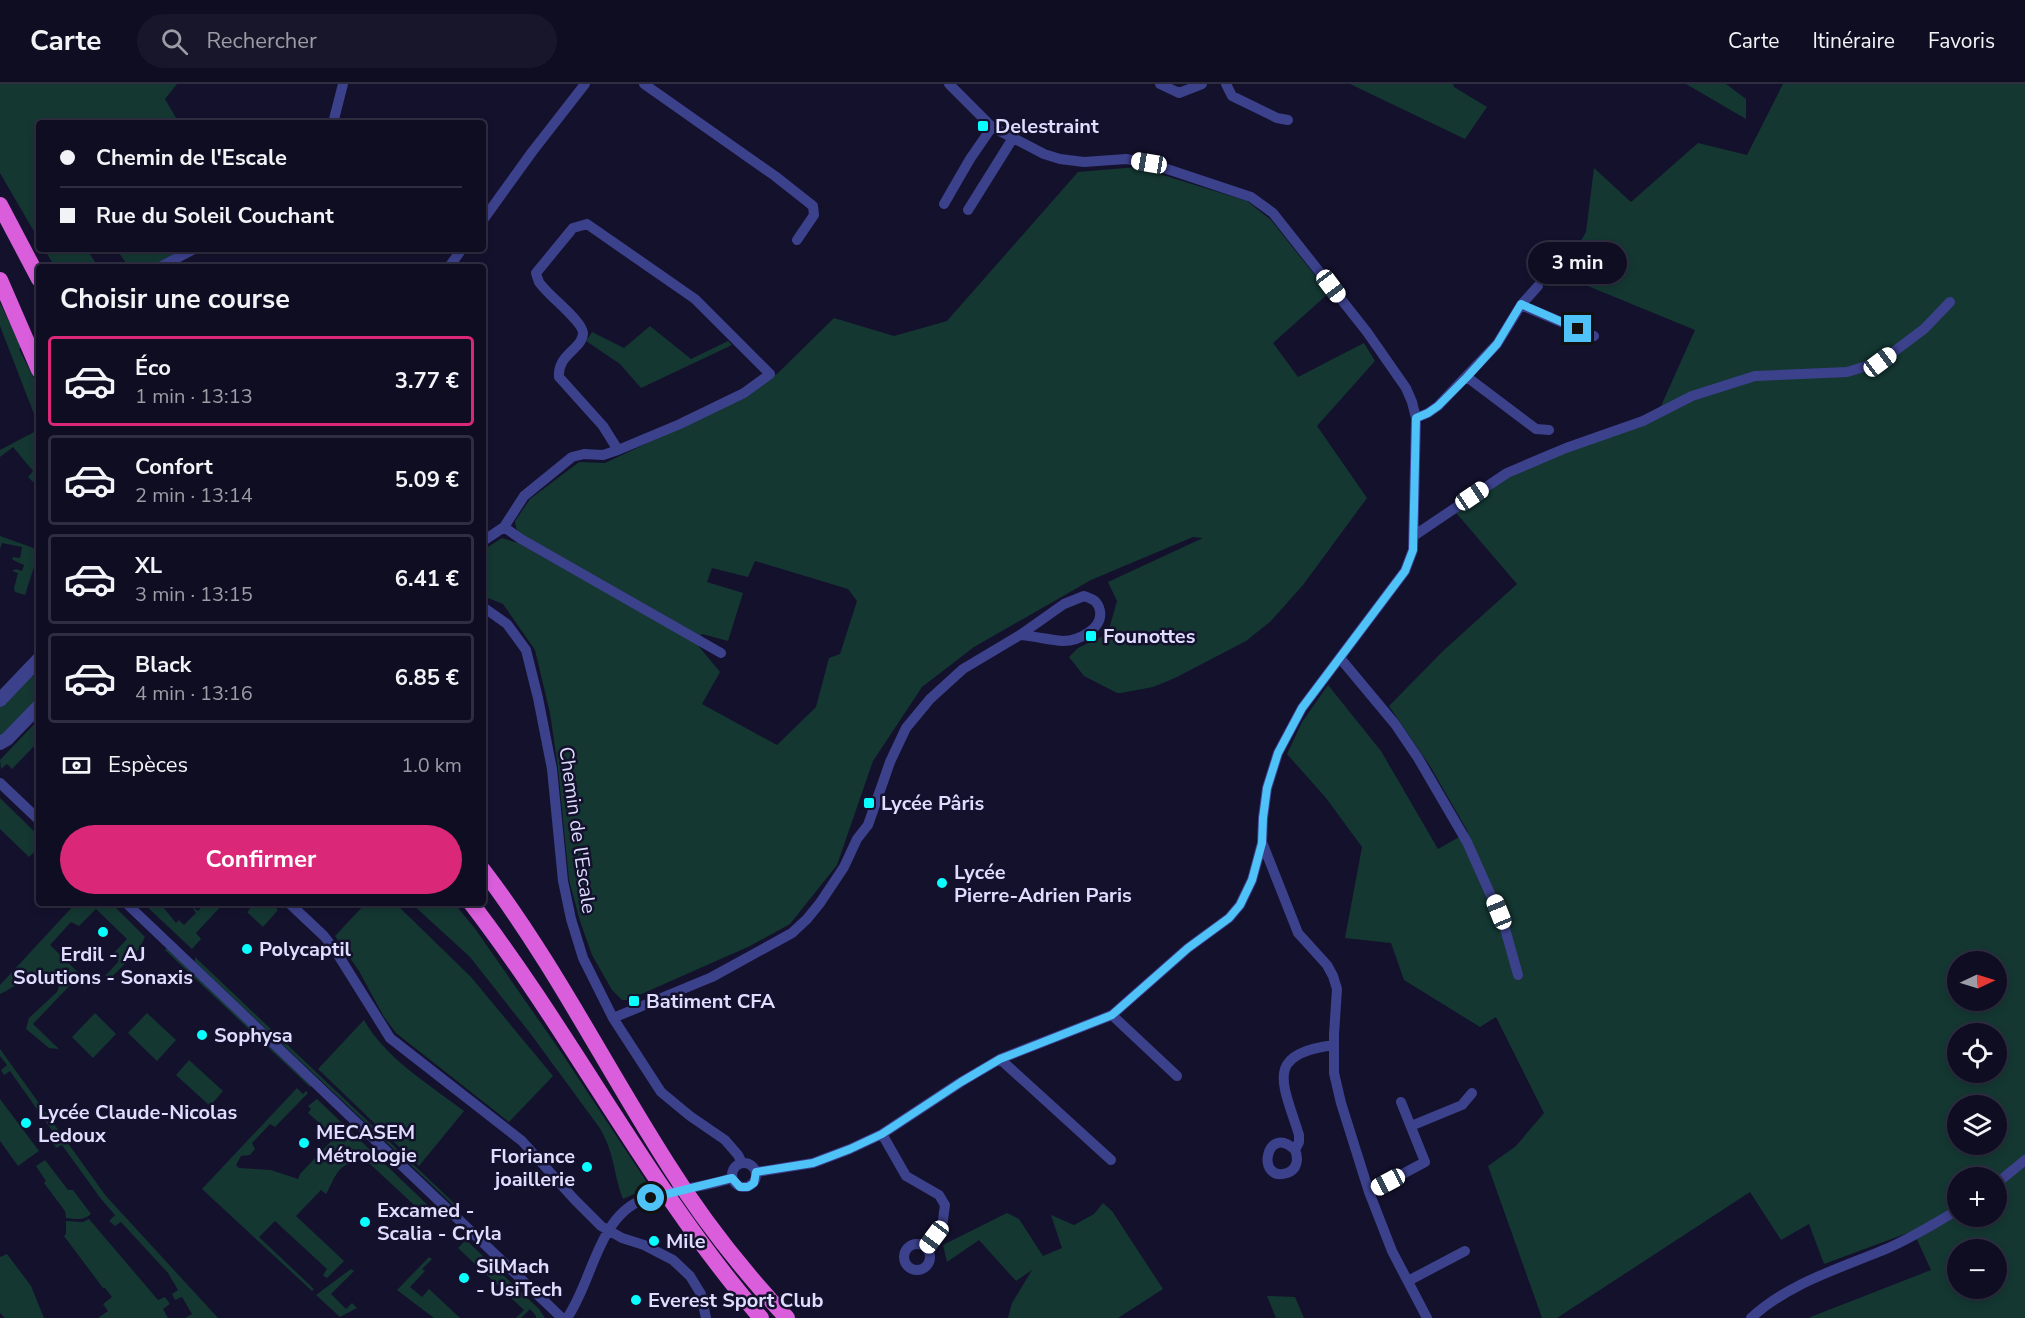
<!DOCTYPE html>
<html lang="fr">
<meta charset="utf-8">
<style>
body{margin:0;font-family:"Nunito Sans",sans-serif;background:#18162a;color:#f1f3f6;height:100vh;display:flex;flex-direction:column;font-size:22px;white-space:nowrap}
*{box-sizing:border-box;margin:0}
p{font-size:20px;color:#9b9ca5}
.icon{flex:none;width:33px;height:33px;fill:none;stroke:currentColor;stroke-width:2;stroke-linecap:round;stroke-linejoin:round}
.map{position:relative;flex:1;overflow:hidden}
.details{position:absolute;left:36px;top:180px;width:450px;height:642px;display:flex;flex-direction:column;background:#0f0d22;border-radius:6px;box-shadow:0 3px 9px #0003,0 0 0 2px #2f2d40}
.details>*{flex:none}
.hud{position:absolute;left:36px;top:36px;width:450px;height:132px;border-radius:6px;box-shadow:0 3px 9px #0003,0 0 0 2px #2f2d40;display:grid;align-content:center;height:132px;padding:0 24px;background:#0f0d22}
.needle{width:39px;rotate:86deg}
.buttons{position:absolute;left:1947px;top:867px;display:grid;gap:12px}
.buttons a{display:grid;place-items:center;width:60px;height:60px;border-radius:50%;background:#0f0d22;box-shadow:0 3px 9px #0003,0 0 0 2px #2f2d40;font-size:30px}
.end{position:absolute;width:27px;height:27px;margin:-14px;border:8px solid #4fc3f7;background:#111;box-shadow:0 0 0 3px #111}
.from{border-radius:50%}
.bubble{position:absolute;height:42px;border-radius:21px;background:#0f0d22;box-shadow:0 3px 9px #0003,0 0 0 2px #2f2d40;font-size:20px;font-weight:700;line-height:42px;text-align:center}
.car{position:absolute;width:18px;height:36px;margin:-18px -9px;border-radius:8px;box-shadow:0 0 4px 2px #0007;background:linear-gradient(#fff 24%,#345 0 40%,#fff 0 76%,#345 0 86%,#fff 0)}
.hud b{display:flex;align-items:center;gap:21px;height:57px;font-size:22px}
.hud b+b{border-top:2px solid #2f2d40}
.hud i{width:15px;height:15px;background:#f1f3f6}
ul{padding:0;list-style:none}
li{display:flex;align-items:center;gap:18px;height:90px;margin:0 12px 9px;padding:0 12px;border:3px solid #2f2d40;border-radius:6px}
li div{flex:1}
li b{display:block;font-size:22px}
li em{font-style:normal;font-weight:700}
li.selected{border-color:#db2777}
li>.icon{width:54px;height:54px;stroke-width:1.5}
h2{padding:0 24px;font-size:27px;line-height:72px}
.pay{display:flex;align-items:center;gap:15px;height:66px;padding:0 24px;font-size:22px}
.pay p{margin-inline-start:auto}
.primary-button{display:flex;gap:12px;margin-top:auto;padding:12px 24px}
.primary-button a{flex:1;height:69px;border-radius:36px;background:#db2777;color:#fff;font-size:24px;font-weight:700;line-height:69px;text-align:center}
header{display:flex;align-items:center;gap:36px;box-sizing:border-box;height:84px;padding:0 30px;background:#0f0d22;border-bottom:2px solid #2f2d40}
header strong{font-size:28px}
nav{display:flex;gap:33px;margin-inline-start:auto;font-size:21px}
.search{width:420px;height:54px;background:#18162a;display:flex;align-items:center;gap:15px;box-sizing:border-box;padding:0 21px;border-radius:33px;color:#9b9ca5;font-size:22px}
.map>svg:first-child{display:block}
</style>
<header>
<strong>Carte</strong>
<div class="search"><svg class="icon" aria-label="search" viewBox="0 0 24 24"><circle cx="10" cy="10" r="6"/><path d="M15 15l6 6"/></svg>Rechercher</div>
<nav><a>Carte</a><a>Itinéraire</a><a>Favoris</a></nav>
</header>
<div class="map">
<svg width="2025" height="1234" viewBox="0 0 2025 1234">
<rect width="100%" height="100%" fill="#14112d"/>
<!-- green -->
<path fill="#143732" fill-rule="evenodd" d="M0,0H177L165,15L179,39H39V156L0,89Z
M1350,0H1453L1454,3L1487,23L1465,55Z
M1686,0H1726L1746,15V35Z
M1783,0H2025V1234H1808L1931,1186L1913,1147L1824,1180L1809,1140L1781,1156L1750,1108L1557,1234H1542L1488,1082L1516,1062L1544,1029L1496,933L1480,943L1404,896L1391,859L1345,854L1362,763L1326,714L1287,670L1302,638L1328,601L1381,667L1438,765L1468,748L1430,682L1389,622L1443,567L1517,500L1452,424L1500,388L1551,365L1646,333L1661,322L1695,246L1561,191L1586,148L1594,84L1631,118L1698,59L1747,71ZM1958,878H1996V916H1958ZM1958,950H1996V988H1958ZM1958,1022H1996V1060H1958ZM1958,1094H1996V1132H1958ZM1958,1166H1996V1204H1958Z
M1137,83L1247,117L1271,136L1329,209L1273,259L1298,293L1364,259L1375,277L1317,342L1367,414L1303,501L1271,537L1246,557L1175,594L1153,603L1121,609H1117L1084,592L1069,573L1078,564L1103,552L1109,545L1117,517L1108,498L1203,454L1193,453L1091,496L974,563L922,603L873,677L837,781L790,840L750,862L628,916H622L612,906L592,871L580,837L569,796L558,684L550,629L535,566L503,520L483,512V466L502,454L518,459L696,559L720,588L702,620L777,661L816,623L829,574L840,570L857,517L848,505L755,477L748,493L712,484L707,498L743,509L728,557L702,550L700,552L520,451L516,444L515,437L530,415L579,378L605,379L741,315L778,289L834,234L894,252L947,237L1078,88Z
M44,165H87L98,183H55Z
M116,165H184L150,183H129Z
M0,219L22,263L19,265L39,304V343L0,242Z
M650,242L691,275L728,257L732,261L641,304L620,280L586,257L592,248L624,264Z
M36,347L39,356V393L33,398L28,393L33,387L13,363L0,373V366Z
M0,452L39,466V484L34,483L25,511L15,508L14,504L18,489L12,487L16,485L22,487L24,481L15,477L12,475L13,473L20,474L22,463L2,459L0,465Z
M37,590L39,591V618L0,654V621L24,595Z
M39,635V657L12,685L7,680L1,685L0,676Z
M0,714L39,752V771L35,767L29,773L0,745Z
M76,819H111L145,853L139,865L109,896L105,892L119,877L113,870L127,855L96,825L79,842L71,838L50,861L89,899L85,903L76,895L33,940L59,965L49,964L26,945L29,934L57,908L59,903C43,877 20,901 0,910V901Z
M143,819H160L176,839L179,836L184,841L196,829L192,823L198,827L205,819H224L196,849L201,855L192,865Z
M244,819H271L278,826L263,843L247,828L250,825Z
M366,819H395L471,893L553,992L509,1038L396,949L384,933L359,887L335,852Z
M411,819H454L476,846L563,971L650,1103L623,1115C613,1089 615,1069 599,1043L530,949L470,873Z
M167,864L311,1002L310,1003L165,866Z
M195,873L455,1120L454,1122L195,878Z
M95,929L116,950L93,974L72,953Z
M147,929L176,956L157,977L128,949Z
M364,936C385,974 430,1001 464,1027L419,1082L318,985Z
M0,965L106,1112L218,1234H185L192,1230L182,1213L175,1216L172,1210L178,1206L168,1189L121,1138L115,1142L109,1137L115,1131L101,1115L62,1061L56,1064L53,1059L58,1055L10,987L4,991L1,986L7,981L0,972Z
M189,976L223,1007L210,1022L176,991Z
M297,1004L303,1010L306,1007L308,1009L275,1043L270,1040L252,1059L255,1065L250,1071L241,1072L236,1081L239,1084L271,1086L298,1095L300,1090L335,1053L308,1029L311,1025L308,1022L317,1015L435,1128L428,1134L354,1065L351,1068L358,1076C336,1082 336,1092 326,1110L321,1106L296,1132L344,1177L327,1194L325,1193L323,1191L327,1185L275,1137L259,1153L314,1205L312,1207L202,1105Z
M0,1015L39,1067L18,1082L0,1057Z
M45,1076L68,1106H73L91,1130C83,1137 76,1135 66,1134L65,1127L44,1099L46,1097L36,1082Z
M1103,1119L1112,1127L1163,1205L1118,1234H1008L1012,1219L1032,1186L1016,1197L979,1156L947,1178L943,1161L1007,1129L1019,1135L1043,1172L1062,1164L1051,1131L1074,1141L1094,1130Z
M89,1135L158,1216L165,1213L170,1220L163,1225L168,1234H98L108,1227L103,1220L112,1213L105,1204H103L64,1152L66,1150V1137L83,1138Z
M466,1156L539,1225L545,1234H536V1232L530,1225L521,1234H516L524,1226L458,1164Z
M7,1170L31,1202L44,1234H5L0,1229V1173Z
M429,1173L432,1175L422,1185L425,1187L410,1203L422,1213L429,1205L460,1234H434L397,1206Z
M351,1185L354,1187L331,1210L346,1225L352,1219L357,1224L340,1233L316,1211Z
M1267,1212L1295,1213L1304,1234H1276Z"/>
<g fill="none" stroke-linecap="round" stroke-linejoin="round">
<!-- minor -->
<path stroke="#3c418c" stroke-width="10" d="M644,0L775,92L813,122L814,131L797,156
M949,0L992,43L1044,70L1060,75L1084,78L1126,75L1149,79L1251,113L1273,129L1367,248L1406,304L1412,318L1416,334L1413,466L1405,487L1302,624L1278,669L1267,704L1263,734L1262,758L1298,849L1327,881L1333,892L1337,905L1334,950V989L1341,1019L1369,1108L1392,1167L1427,1234
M1160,0L1179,9L1202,0
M1226,0L1232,12L1277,34L1288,36
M333,39L343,0
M944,120L970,75L992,43
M968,126L1013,54
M483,136L532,68L585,0
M160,183L194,165
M449,183L462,165
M1521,221L1594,252
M1467,293L1536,345L1549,346
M1416,334L1428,329L1438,322L1497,260L1521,221L1538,202
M504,443L521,455L721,569
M1415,451L1507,389L1566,364L1643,337L1692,312L1755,292L1847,288L1880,278L1924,245L1950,218
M483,457L504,443L524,412L572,373L584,370L603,371L618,366L680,340L744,309L770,290L695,215L587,140L573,144L536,189C536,190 539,198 539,198C546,210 583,237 583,249C583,265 557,270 559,293L603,342L618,366
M483,523L507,540L526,566L538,614L552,685L563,797L571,835L583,874L613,934L661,1008L690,1032L725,1056L738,1071L742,1079
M1340,574L1395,640L1418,674L1467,758L1504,841L1518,891
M0,699L39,736
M126,819L562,1234
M289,819L324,852L335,866L390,954L522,1057L574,1115L601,1142L622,1154L644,1161L673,1176L690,1192L701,1210L706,1234
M1112,931L1177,992
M613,934L712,893L792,849L807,835L820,819L844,783L857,755L868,741L890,678L906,644L930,615L963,585L1020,551L1064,520L1084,512C1093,515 1098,517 1100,527C1103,545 1078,557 1063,557C1049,556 1034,552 1020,551
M1000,975L1111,1076
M1411,1042L1462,1021L1472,1009
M882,1050L906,1092L939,1111L945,1121L942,1143L926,1164
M1295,1066C1266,1038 1255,1099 1287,1089C1297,1086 1299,1075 1295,1066L1299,1058V1051C1283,999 1263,970 1334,961
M732 1091a12 12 0 1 1 24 0a12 12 0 1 1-24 0Z
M757,1088L813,1079L850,1065L882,1050L961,998L1000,975L1112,931L1188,864L1229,834L1240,821L1252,796L1262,759
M1996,1100L2025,1076
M1369,1108L1425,1078L1401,1018
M904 1173a13 13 0 1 1 26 0a13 13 0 1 1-26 0Z
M1408,1197L1465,1167
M567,1234C592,1199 598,1133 642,1116C671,1105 703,1104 732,1094
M1751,1234C1788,1200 1835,1186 1881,1167C1907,1157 1933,1140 1958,1126"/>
<!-- tertiary -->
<path stroke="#3c418c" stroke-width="14" d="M0,616L39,575
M0,659L7,655L39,622"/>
<!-- trunk -->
<path stroke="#da5edc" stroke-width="16" d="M0,121L39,195
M0,196L39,286
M483,786C553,878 605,982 667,1079C702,1135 742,1186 787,1234
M471,819C574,953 650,1106 761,1234"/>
</g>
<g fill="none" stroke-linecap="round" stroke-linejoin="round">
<!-- route -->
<path stroke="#4fc3f7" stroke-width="8" d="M651,1114L732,1094L740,1103H748L754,1099L756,1088L813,1079L850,1065L882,1050L961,998L1000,975L1112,931L1188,864L1229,834L1240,821L1252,796L1262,759L1263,734L1267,704L1278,669L1302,624L1405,487L1413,466L1416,334L1428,329L1438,322L1467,293L1497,260L1521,220L1578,245"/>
</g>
<!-- markers -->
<g fill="#09feff" stroke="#14112d" stroke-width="2">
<rect x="977" y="36" width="12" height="12" rx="3"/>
<rect x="1085" y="546" width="12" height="12" rx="3"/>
<rect x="863" y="713" width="12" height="12" rx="3"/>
<circle cx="942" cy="799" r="6"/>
<circle cx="103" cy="848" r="6"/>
<circle cx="247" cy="865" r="6"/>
<rect x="628" y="911" width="12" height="12" rx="3"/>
<circle cx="202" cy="951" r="6"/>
<circle cx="26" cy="1039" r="6"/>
<circle cx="304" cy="1059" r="6"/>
<circle cx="587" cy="1083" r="6"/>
<circle cx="365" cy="1138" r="6"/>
<circle cx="654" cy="1157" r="6"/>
<circle cx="464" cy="1194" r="6"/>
<circle cx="636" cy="1216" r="6"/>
</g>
<g text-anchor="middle" stroke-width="5" stroke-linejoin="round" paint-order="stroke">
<!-- poi labels -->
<g font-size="20" font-weight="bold" fill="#deddff" stroke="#14112d" text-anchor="start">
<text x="995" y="49">Delestraint</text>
<text x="1103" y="559">Founottes</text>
<text x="881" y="726">Lycée Pâris</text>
<text x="954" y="795">Lycée<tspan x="954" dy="23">Pierre-Adrien Paris</tspan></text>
<text x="259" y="872">Polycaptil</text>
<text x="103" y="877" text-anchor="middle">Erdil - AJ<tspan x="103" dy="23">Solutions - Sonaxis</tspan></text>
<text x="646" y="924">Batiment CFA</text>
<text x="214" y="958">Sophysa</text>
<text x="38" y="1035">Lycée Claude-Nicolas<tspan x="38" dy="23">Ledoux</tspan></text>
<text x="316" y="1055">MECASEM<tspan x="316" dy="23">Métrologie</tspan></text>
<text x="575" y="1079" text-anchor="end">Floriance<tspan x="575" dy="23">joaillerie</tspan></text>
<text x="377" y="1133">Excamed -<tspan x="377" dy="23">Scalia - Cryla</tspan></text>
<text x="666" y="1164">Mile</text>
<text x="476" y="1189">SilMach<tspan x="476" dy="23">- UsiTech</tspan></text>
<text x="648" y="1223">Everest Sport Club</text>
</g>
<!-- street labels -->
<g font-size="20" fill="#deddff" stroke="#14112d">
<text transform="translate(578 746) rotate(82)" y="7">Chemin de l'Escale</text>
</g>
</g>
</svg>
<div class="buttons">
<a><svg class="needle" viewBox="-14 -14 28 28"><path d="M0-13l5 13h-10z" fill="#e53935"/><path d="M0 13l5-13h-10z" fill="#9b9ca5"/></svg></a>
<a><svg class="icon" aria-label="locate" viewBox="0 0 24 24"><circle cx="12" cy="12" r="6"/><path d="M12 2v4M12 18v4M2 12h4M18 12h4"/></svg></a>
<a><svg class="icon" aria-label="layers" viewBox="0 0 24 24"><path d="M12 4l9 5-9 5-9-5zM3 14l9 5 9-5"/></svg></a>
<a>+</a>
<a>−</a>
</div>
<i class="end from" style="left:651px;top:1114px"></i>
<i class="end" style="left:1578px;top:245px"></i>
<div class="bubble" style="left:1528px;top:158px;width:99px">3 min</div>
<i class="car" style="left:1149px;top:79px;rotate:280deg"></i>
<i class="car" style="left:1331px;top:202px;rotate:143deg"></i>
<i class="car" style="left:1880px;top:278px;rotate:53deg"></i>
<i class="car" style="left:1472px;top:412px;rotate:56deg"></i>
<i class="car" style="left:1499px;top:828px;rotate:338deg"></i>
<i class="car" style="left:1388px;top:1098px;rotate:242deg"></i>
<i class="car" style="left:934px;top:1153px;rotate:217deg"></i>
<div class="hud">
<b><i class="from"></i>Chemin de l'Escale</b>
<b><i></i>Rue du Soleil Couchant</b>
</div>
<section class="details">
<h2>Choisir une course</h2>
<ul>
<li class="selected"><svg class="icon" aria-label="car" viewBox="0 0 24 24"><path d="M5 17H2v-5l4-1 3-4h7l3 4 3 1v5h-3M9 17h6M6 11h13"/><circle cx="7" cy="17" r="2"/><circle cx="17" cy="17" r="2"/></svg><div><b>Éco</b><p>1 min · 13:13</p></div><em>3.77 €</em></li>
<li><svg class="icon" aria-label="car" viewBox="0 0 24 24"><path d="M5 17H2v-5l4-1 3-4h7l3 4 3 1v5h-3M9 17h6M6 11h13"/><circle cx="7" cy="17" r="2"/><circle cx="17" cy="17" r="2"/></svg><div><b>Confort</b><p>2 min · 13:14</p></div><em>5.09 €</em></li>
<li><svg class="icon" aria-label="car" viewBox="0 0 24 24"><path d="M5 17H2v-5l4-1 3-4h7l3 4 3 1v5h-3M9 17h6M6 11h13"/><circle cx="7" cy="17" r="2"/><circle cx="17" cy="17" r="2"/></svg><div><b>XL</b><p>3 min · 13:15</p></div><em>6.41 €</em></li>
<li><svg class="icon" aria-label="car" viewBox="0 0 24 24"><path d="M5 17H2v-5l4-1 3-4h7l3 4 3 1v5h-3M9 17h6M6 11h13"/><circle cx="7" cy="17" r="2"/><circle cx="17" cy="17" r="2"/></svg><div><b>Black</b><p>4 min · 13:16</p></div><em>6.85 €</em></li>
</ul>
<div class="pay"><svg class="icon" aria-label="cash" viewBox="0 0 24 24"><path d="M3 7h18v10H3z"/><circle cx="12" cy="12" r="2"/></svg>Espèces<p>1.0 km</p></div>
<div class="primary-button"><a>Confirmer</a></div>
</section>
</div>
